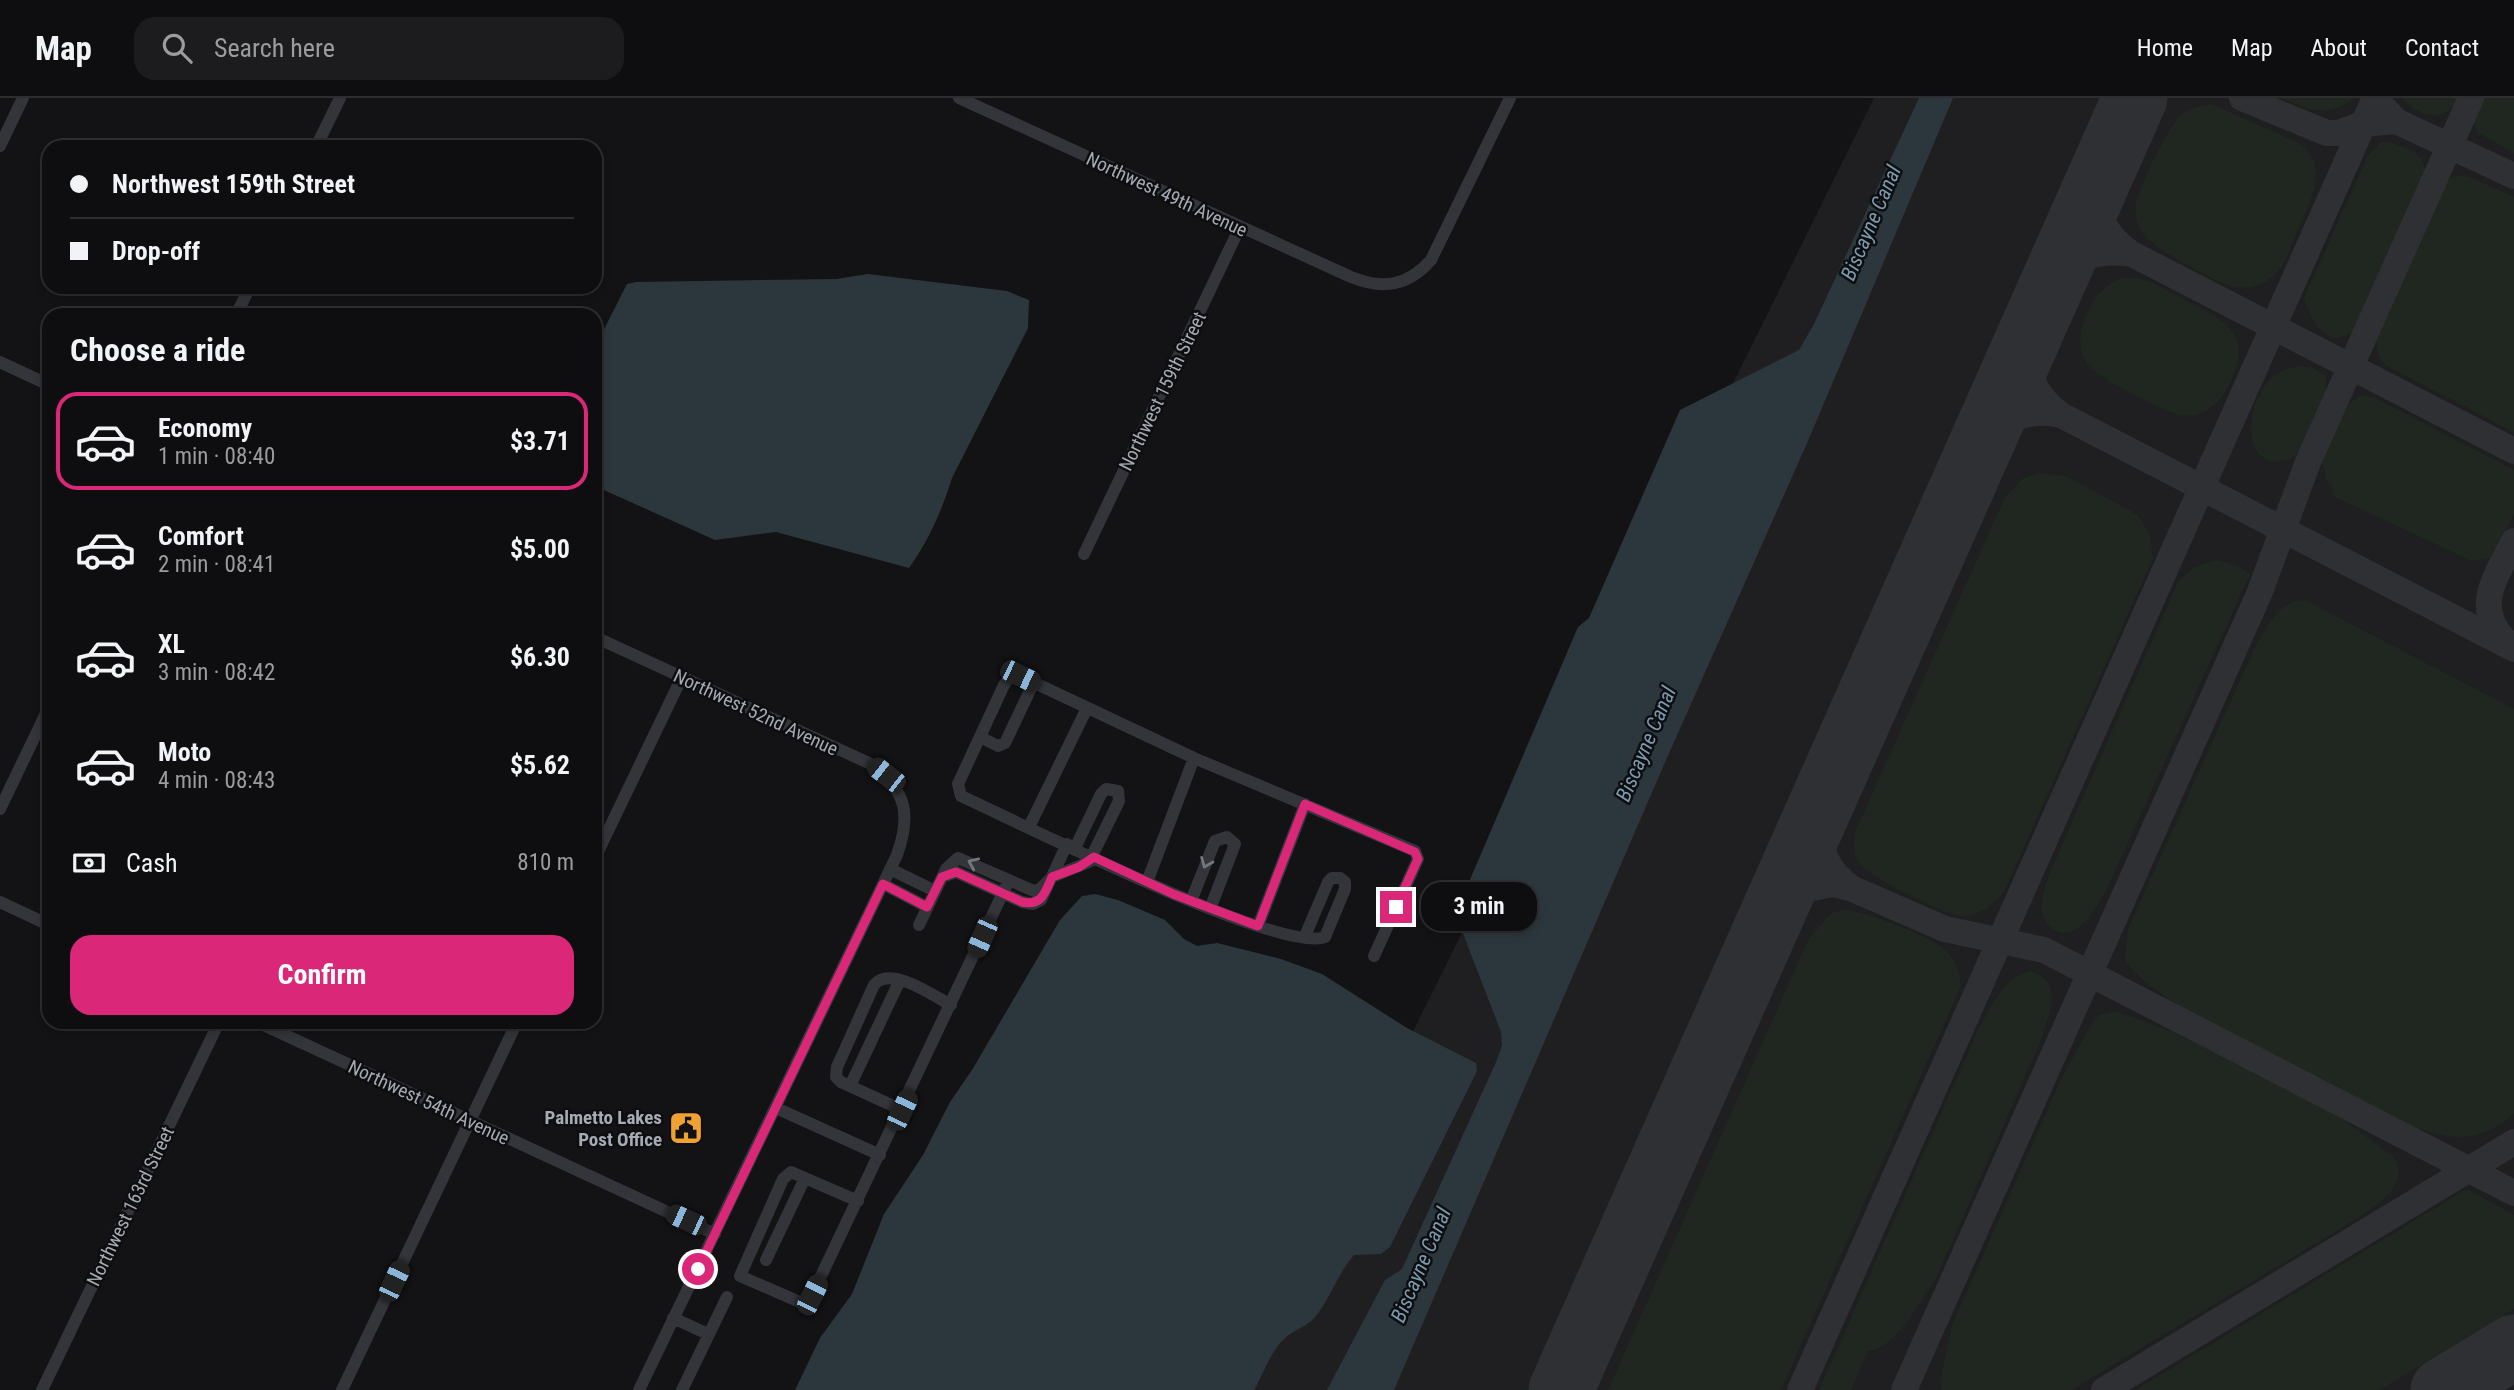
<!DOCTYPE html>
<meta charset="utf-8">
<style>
body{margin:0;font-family:"Roboto Condensed",sans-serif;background:#1c1c1e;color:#f1f3f6;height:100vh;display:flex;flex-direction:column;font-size:26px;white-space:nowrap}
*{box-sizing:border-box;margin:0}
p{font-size:23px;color:#9b9c9f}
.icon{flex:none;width:38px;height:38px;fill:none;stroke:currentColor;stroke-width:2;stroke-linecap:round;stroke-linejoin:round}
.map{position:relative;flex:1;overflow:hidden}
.details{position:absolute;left:42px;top:210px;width:560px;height:721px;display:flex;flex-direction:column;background:#0e0e10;border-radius:21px;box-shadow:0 4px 10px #0003,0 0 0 2px #2e2e30}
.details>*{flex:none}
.top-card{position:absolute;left:42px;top:42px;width:560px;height:154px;border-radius:21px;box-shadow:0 4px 10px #0003,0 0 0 2px #2e2e30;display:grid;align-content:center;height:154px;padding:0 28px;background:#0e0e10}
.end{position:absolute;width:32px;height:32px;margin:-16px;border:9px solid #db2777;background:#fff;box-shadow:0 0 0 4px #fff}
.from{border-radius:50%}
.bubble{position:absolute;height:49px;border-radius:21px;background:#0e0e10;box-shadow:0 4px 10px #0003,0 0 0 2px #2e2e30;font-size:23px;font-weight:700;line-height:49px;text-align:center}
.car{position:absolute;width:21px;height:42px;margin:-21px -10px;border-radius:9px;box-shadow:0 0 5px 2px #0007;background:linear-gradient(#222 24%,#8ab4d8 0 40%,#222 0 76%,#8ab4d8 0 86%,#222 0)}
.top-card b{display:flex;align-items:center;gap:24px;height:66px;font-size:26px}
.top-card b+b{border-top:2px solid #2e2e30}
.top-card i{width:18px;height:18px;background:#f1f3f6}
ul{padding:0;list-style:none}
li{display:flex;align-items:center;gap:21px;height:98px;margin:0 14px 10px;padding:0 14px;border:4px solid transparent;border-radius:21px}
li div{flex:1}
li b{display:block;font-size:26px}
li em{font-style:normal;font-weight:700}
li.current{border-color:#db2777}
li>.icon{width:63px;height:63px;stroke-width:1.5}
h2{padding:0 28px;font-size:32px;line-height:84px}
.pay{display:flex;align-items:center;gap:18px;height:77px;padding:0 28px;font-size:26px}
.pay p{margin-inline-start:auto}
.button{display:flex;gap:14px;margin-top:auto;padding:14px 28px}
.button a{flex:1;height:80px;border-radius:21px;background:#db2777;color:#fff;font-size:28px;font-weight:700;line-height:80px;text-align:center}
header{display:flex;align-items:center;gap:42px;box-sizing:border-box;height:98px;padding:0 35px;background:#0e0e10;border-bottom:2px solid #2e2e30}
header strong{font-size:33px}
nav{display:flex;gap:38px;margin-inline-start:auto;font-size:24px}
.search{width:490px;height:63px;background:#1c1c1e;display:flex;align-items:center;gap:18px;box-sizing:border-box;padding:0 24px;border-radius:21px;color:#9b9c9f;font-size:26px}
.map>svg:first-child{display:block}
</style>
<header>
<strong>Map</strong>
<div class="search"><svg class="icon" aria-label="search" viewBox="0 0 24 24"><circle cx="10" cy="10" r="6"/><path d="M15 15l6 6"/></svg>Search here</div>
<nav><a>Home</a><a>Map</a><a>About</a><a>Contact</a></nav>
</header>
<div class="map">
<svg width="2514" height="1292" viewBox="0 0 2514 1292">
<rect width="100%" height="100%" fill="#131315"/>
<!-- built -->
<path fill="#1f1f22" d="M1874,0H2514V1292H1236Z"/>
<!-- green -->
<path fill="#1f2720" d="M2281,0H2354C2329,21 2308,12 2281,0Z
M2402,0H2459C2446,26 2418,19 2402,0Z
M2483,0H2514V55L2477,34L2473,23Z
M2211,6L2297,44C2334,66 2307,110 2295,139C2288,154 2284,170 2271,180C2262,188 2247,191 2236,189C2218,186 2149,149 2141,133C2137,126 2135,115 2136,107C2138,91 2169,27 2181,17C2189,10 2200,8 2211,6Z
M2388,44C2405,49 2426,54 2425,75L2354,234L2335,241C2316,233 2310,219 2304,200L2368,57L2380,45Z
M2459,77L2469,79L2514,99V334L2387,268C2378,260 2376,254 2376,241L2445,83Z
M2123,180C2146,178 2162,190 2182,200C2215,218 2253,231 2234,276C2228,290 2223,301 2210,310C2201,316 2191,319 2180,317C2164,314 2096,279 2087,266C2077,250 2079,233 2087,216C2095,198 2104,187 2123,180Z
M2300,268L2314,270L2326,279L2327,297L2302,353L2288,362L2271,364C2237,351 2252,295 2274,278C2282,272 2291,269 2300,268Z
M2361,297L2375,300L2514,372V416L2493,460L2472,463L2333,398V390L2327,384L2322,363L2347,307Z
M2038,375L2066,378L2138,417L2150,437L2153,460L2004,794C1994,807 1981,817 1963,818C1948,819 1866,777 1858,764C1852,753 1854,743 1856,732L2005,399L2022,381Z
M2216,462L2239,468L2250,476L2107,791C2097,807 2078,847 2053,831C2047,826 2043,821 2042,813C2039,794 2054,768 2060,751L2178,484L2194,469Z
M2305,502L2514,611V1015C2497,1033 2470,1042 2446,1038C2405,1031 2366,1005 2329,986C2279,961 2153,905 2125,862L2128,832L2132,822L2255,549C2267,530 2279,501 2305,502Z
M1845,812C1864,813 1928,837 1943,850C1955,860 1959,872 1961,888L1781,1292H1608L1809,840L1832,815Z
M2031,873C2064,885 2049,913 2042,940L1937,1178C1924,1199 1894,1253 1868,1253L1851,1292H1819L1978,932C1992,908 2002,879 2031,873Z
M2115,913L2173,934L2331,1013L2390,1056L2398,1065C2403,1091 2380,1104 2360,1119L2071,1292H1942L1940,1284L1952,1227L2063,977L2093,924L2099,917Z
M2469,1092L2514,1117V1211L2379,1292H2136L2463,1093Z"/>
<!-- water -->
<path fill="#2c373d" d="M1919,0H1953L1808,343L1666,662L1394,1292H1327L1385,1182L1402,1171L1497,962L1502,947L1501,934L1454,812L1466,791L1578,529L1589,520L1680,312L1799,252L1814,226Z
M868,176L1007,193L1029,202L1028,230L952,380C942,412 929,442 909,470L776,434L715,442L595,388V249L627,186L636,184L836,181Z
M1095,796L1118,802L1165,822L1184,841L1197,848L1217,845L1281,861L1322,876L1407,930L1476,965L1477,973L1390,1149L1381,1156L1354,1157C1338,1175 1331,1199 1316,1218C1307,1229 1295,1231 1285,1240C1270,1254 1264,1275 1254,1292H795L820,1240L852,1196L884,1116L923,1057L950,1004L972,972L1060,822L1082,798Z"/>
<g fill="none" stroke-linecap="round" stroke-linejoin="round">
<!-- taxiway -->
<path stroke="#2f3034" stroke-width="26" d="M2242,0L2327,35H2338L2363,26L2396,23
M2385,11L2396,23L2514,78
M2126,21L2141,0
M2104,70C2095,109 2097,132 2132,156L2514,353
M2055,181C2079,158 2099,151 2132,156
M2026,245C2026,277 2035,298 2061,317L2514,551
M1984,341C2008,320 2029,310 2061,317
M2510,547C2470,512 2495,481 2514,443
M1817,716C1818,748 1825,773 1853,791
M1774,812L1802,792L1833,786L1853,791L1945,831L2044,852L2514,1095
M1800,1292L2375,0
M1904,1292L2259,496L2308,364L2471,0
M2104,1292L2514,1044"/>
<!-- runway -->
<path stroke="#2f3034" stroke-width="65" d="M1561,1292L2135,0
M2443,1292L2514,1249"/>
<!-- minor -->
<path stroke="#34353a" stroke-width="12" d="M959,0L1351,179C1383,192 1408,188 1431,162L1510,0
M0,48L23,0
M316,49L340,0
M236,217L250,189
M0,264L49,287
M1084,456L1240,129
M595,539L873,667C907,694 911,717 897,757L639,1292
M980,639L998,648L1005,645L1034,584
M0,711L49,609
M1029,729L1087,610
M595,760L682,579
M890,771L935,793
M942,779L956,774L1022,804L1033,806L1041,802L1067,746
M1147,784L1194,660
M883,786L927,809
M1191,803L1215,743L1227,739L1235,746L1210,811
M0,804L49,827
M919,827L946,771L958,760L1034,793L1040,791L1052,779L1089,764L1119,703L1118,693L1106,691L1101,696L1075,750
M1258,828L1305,706
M1305,838L1328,784L1332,780H1340L1345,784V791L1325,839C1282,857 1016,723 961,698L958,686L1004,587L1010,579L1020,578L1194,660L1415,753L1418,761L1374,858
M257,924L715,1136
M850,988L900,882
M776,1010L880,1057
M902,1012L841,984L836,979L837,969L874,887C890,867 932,897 951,907
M858,1103L791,1074L783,1081L740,1178L802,1205L812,1197L1009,782
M766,1162L805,1080
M673,1220L708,1236
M42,1292L219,924
M342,1292L517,924
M682,1292L727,1199"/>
</g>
<!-- one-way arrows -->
<defs><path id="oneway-chevron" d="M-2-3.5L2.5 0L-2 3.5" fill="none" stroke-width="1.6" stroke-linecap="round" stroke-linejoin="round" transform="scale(1.75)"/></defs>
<g stroke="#72767e">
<use href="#oneway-chevron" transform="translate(973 765) rotate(-156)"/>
<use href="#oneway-chevron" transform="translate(1206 765) rotate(112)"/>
</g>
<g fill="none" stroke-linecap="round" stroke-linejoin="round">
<!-- route -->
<path stroke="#db2777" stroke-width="9" d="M698,1171L883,786L927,809L942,779L956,774L1022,804C1042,808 1045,795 1052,779L1079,769L1094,759L1173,796L1258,828L1305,706L1415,754L1418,761L1396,809"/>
</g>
<!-- icons -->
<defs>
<g id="civic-square" transform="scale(1.75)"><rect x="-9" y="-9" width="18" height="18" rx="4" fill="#efa131" stroke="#0e0e10"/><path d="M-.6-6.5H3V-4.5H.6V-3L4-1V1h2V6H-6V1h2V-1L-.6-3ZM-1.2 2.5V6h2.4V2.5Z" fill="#111"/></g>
</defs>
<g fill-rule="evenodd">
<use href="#civic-square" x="686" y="1030"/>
</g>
<g text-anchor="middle" stroke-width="5" stroke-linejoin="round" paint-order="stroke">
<!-- street labels -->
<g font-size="19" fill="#a5abb5" stroke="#0e0e10">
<text transform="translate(1167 96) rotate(25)" y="7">Northwest 49th Avenue</text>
<text transform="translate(1162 293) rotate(-64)" y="7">Northwest 159th Street</text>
<text transform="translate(756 614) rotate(25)" y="7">Northwest 52nd Avenue</text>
<text transform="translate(429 1004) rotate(25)" y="7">Northwest 54th Avenue</text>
<text transform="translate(130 1108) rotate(-64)" y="7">Northwest 163rd Street</text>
</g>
<!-- poi labels -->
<g font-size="19" font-weight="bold" fill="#a5abb5" stroke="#0e0e10" text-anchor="end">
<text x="662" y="1026">Palmetto Lakes<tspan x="662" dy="22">Post Office</tspan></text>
</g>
<!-- water labels -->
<g font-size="21" font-style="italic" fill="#7c9bb0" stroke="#0e0e10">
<text transform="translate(1871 125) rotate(-67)" y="7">Biscayne Canal</text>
<text transform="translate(1646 646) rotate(-67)" y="7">Biscayne Canal</text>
<text transform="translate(1421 1167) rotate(-67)" y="7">Biscayne Canal</text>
</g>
</g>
</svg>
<i class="end from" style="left:698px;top:1171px"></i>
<i class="end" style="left:1396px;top:809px"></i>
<div class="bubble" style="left:1421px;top:784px;width:116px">3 min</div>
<i class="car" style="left:1020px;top:578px;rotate:116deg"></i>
<i class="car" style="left:886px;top:677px;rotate:308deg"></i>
<i class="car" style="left:982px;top:839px;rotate:204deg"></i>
<i class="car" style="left:902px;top:1012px;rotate:25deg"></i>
<i class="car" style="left:686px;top:1122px;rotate:295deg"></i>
<i class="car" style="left:394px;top:1183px;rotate:25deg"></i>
<i class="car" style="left:812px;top:1197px;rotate:26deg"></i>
<div class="top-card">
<b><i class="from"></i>Northwest 159th Street</b>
<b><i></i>Drop-off</b>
</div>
<section class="details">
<h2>Choose a ride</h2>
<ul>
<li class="current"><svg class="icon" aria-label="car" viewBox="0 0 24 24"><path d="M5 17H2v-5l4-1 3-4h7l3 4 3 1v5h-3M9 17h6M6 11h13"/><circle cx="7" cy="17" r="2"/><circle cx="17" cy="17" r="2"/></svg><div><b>Economy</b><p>1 min · 08:40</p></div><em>$3.71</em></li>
<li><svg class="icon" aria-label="car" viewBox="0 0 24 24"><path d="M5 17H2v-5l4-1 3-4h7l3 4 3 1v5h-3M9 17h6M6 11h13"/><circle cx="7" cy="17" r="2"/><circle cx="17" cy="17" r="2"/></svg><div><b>Comfort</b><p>2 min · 08:41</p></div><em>$5.00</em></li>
<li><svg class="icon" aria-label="car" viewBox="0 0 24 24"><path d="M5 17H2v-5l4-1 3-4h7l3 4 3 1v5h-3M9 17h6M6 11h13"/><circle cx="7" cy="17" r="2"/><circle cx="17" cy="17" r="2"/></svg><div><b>XL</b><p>3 min · 08:42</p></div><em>$6.30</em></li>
<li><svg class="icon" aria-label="car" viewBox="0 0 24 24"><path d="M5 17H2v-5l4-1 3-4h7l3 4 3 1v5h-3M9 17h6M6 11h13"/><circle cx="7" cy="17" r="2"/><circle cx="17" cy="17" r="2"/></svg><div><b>Moto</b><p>4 min · 08:43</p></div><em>$5.62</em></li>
</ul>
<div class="pay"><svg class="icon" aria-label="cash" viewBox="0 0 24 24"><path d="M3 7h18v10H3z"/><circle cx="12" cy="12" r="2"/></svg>Cash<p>810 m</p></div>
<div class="button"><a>Confirm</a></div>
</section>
</div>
